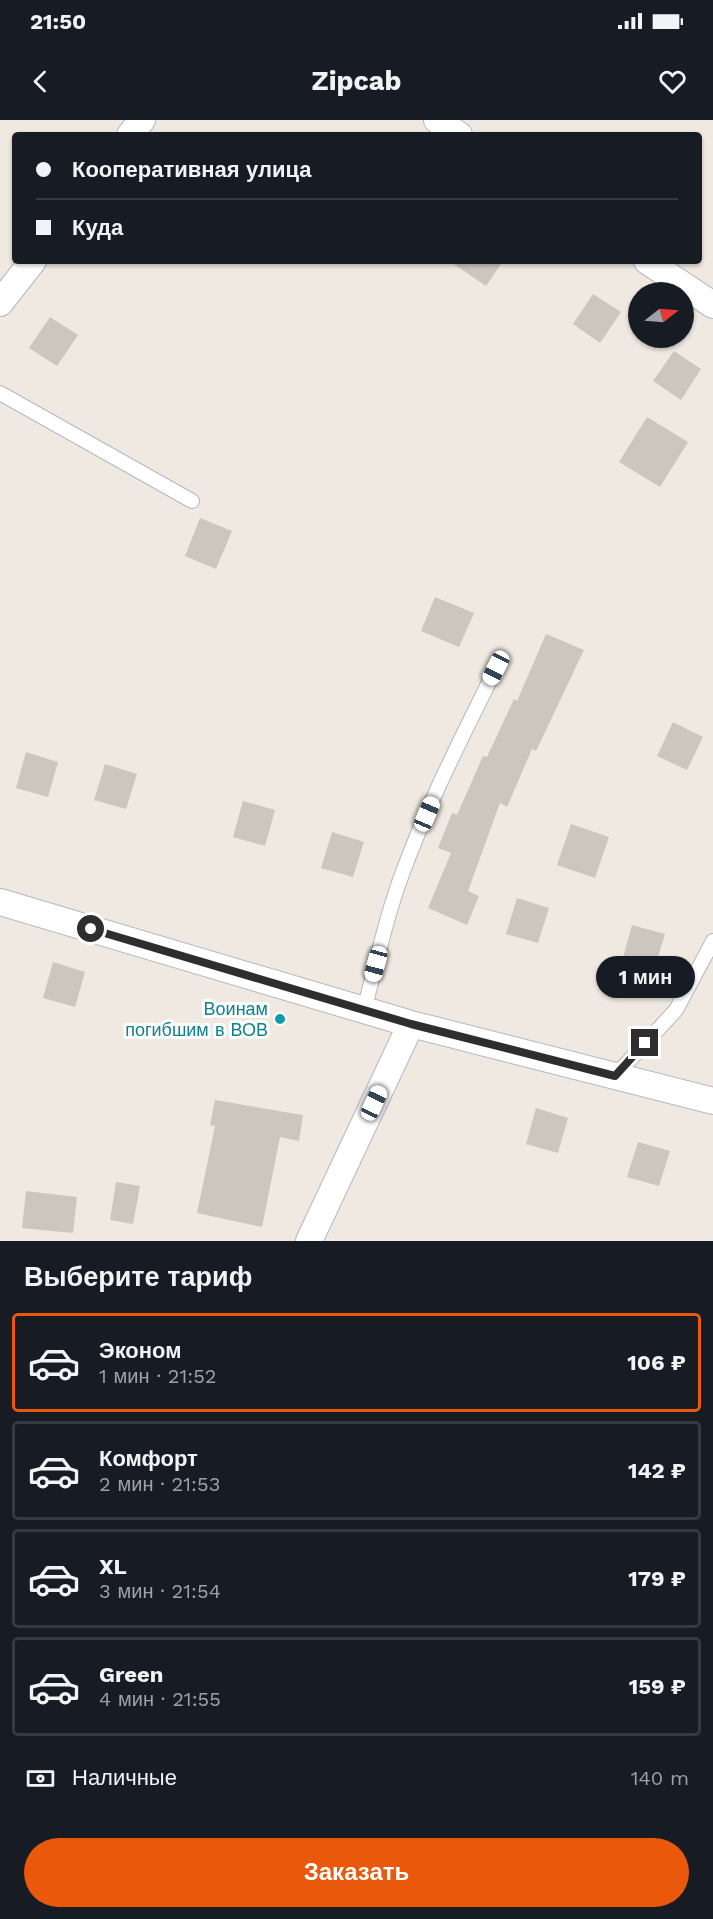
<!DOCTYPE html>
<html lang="ru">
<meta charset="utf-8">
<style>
body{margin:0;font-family:"Work Sans",sans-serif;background:#20242c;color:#f1f3f6;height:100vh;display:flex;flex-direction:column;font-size:22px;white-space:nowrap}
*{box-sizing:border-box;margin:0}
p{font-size:20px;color:#9ea1a6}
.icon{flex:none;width:33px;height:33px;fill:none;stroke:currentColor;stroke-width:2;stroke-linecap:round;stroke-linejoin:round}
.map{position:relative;height:1121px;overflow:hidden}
.drawer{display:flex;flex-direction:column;background:#171b24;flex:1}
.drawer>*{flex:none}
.hud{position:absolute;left:12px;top:12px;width:690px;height:132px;border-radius:6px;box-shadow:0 2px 4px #0004;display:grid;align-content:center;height:132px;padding:0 24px;background:#171b24}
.needle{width:39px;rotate:73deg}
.tools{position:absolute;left:628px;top:162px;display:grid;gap:12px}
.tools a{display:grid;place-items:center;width:66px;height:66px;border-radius:50%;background:#171b24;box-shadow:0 2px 4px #0004;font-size:30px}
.end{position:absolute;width:27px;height:27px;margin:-14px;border:8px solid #2e2e2e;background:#fff;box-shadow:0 0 0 3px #fff}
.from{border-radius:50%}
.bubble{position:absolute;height:42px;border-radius:21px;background:#171b24;box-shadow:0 2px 4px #0004;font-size:20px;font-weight:700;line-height:42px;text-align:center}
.car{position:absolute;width:18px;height:36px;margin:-18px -9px;border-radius:8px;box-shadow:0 0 4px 2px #0007;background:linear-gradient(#fff 24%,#345 0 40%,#fff 0 76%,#345 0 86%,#fff 0)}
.hud b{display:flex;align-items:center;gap:21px;height:57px;font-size:22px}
.hud b+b{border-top:2px solid #363941}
.hud i{width:15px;height:15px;background:#f1f3f6}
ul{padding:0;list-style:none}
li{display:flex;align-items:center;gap:18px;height:99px;margin:0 12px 9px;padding:0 12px;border:3px solid #363941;border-radius:6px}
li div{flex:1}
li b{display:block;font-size:22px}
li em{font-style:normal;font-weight:700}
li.selected{border-color:#ea580c}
li>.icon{width:54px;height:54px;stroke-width:1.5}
h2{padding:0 24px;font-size:27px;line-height:72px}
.pay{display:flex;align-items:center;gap:15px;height:66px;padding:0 24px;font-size:22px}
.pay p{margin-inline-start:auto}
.primary-button{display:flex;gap:12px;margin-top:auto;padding:12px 24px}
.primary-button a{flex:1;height:69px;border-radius:36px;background:#ea580c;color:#fff;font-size:24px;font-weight:700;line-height:69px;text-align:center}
.status{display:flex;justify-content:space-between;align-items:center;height:42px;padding:0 30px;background:#171b24;direction:ltr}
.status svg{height:16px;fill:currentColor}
header{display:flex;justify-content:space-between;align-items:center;height:78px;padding:0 24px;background:#171b24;font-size:27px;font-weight:700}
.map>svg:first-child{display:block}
</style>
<div class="status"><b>21:50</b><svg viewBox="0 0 49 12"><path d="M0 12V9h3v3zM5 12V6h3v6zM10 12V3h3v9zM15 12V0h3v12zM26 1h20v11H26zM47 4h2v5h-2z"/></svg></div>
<header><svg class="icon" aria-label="back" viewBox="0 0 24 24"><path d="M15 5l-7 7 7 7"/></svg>Zipcab<svg class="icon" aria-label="heart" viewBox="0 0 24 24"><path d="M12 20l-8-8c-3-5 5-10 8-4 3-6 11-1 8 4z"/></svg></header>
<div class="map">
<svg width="713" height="1121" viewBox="0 0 713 1121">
<rect width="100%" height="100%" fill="#efe9e1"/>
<!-- building -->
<path fill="#cbc7bf" d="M449,141H503L486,166Z
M593,174L621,192L600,223L573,204Z
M50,197L78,215L57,246L29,228Z
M674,231L701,249L681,280L653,261Z
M647,297L688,322L660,367L619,342Z
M200,398L232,411L216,449L185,436Z
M435,477L474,493L459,527L421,511Z
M546,514L584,530L536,631L532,629L507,687L500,683L468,771L479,776L467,805L428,788L451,733L438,728L452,693L457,695L483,636L487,637L514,579L517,581Z
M673,602L703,617L687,650L657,636Z
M26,632L58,642L48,677L16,668Z
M105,644L137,654L126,689L94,680Z
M243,681L275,690L265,726L233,717Z
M571,704L609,717L595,758L557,745Z
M332,712L364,722L353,757L321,748Z
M517,778L549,788L538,823L506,814Z
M632,805L665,814L654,850L622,841Z
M53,842L85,852L75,887L43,878Z
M215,980L303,995L299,1021L280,1017L262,1107L197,1093L215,1006L210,1005Z
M536,988L568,998L558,1033L526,1024Z
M638,1022L670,1031L659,1066L627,1057Z
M116,1062L140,1066L133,1104L110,1100Z
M26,1071L77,1077L73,1113L22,1108Z"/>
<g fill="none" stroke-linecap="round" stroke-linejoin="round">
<!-- service casing -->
<g stroke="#b4b7c1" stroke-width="16">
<path id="service" d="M0,273L192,381
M364,890C376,845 385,800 401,757C427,685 462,617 496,548
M615,956L676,890L713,821"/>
</g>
<!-- minor casing -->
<g stroke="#b4b7c1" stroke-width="28">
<path id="minor" d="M437,0L459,15
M130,15L142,0
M647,141L713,185
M0,183L33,141
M0,782L411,904L713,981
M309,1121L411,904"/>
</g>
<!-- service -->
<use href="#service" stroke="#fff" stroke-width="14"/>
<!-- minor -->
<use href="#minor" stroke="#fff" stroke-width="26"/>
</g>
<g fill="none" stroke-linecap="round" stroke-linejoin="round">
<!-- route -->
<path stroke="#2e2e2e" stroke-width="8" d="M91,809L411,904L615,956L645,923"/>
</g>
<!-- markers -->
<circle fill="#0f9aa8" stroke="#fff" stroke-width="2" cx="280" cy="899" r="6"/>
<g text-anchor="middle" stroke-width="6" stroke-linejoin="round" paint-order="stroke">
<!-- culture labels -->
<g font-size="18" fill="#0d838f" stroke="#fff" text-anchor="end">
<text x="268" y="895">Воинам<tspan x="268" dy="21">погибшим в ВОВ</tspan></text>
</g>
</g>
</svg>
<div class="tools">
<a><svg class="needle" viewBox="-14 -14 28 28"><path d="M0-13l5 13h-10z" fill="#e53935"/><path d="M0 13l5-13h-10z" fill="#9ea1a6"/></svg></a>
</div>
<i class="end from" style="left:91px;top:809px"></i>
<i class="end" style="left:645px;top:923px"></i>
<div class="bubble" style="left:596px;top:836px;width:99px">1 мин</div>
<i class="car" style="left:496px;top:548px;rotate:207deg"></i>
<i class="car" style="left:427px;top:694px;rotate:23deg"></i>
<i class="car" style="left:376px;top:844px;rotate:195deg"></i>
<i class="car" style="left:374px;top:983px;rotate:25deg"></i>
<div class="hud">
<b><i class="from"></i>Кооперативная улица</b>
<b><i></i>Куда</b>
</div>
</div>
<section class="drawer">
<h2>Выберите тариф</h2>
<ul>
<li class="selected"><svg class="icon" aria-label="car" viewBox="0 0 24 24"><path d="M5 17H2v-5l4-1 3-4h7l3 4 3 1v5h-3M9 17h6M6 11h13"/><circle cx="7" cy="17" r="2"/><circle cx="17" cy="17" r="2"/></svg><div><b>Эконом</b><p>1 мин · 21:52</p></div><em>106 ₽</em></li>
<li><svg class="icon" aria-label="car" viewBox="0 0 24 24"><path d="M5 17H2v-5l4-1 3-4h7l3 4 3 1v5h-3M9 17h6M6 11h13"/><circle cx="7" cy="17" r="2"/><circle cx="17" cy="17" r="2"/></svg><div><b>Комфорт</b><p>2 мин · 21:53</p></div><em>142 ₽</em></li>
<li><svg class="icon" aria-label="car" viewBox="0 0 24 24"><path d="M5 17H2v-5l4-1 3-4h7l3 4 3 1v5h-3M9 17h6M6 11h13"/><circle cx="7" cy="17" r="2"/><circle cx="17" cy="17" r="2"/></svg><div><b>XL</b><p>3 мин · 21:54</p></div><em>179 ₽</em></li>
<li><svg class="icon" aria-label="car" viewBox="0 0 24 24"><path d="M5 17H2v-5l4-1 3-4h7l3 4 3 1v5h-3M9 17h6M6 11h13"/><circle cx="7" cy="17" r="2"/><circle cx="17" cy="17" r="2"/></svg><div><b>Green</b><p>4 мин · 21:55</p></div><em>159 ₽</em></li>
</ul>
<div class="pay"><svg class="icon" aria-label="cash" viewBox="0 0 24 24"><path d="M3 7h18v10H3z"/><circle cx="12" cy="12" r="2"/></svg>Наличные<p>140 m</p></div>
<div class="primary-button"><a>Заказать</a></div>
</section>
